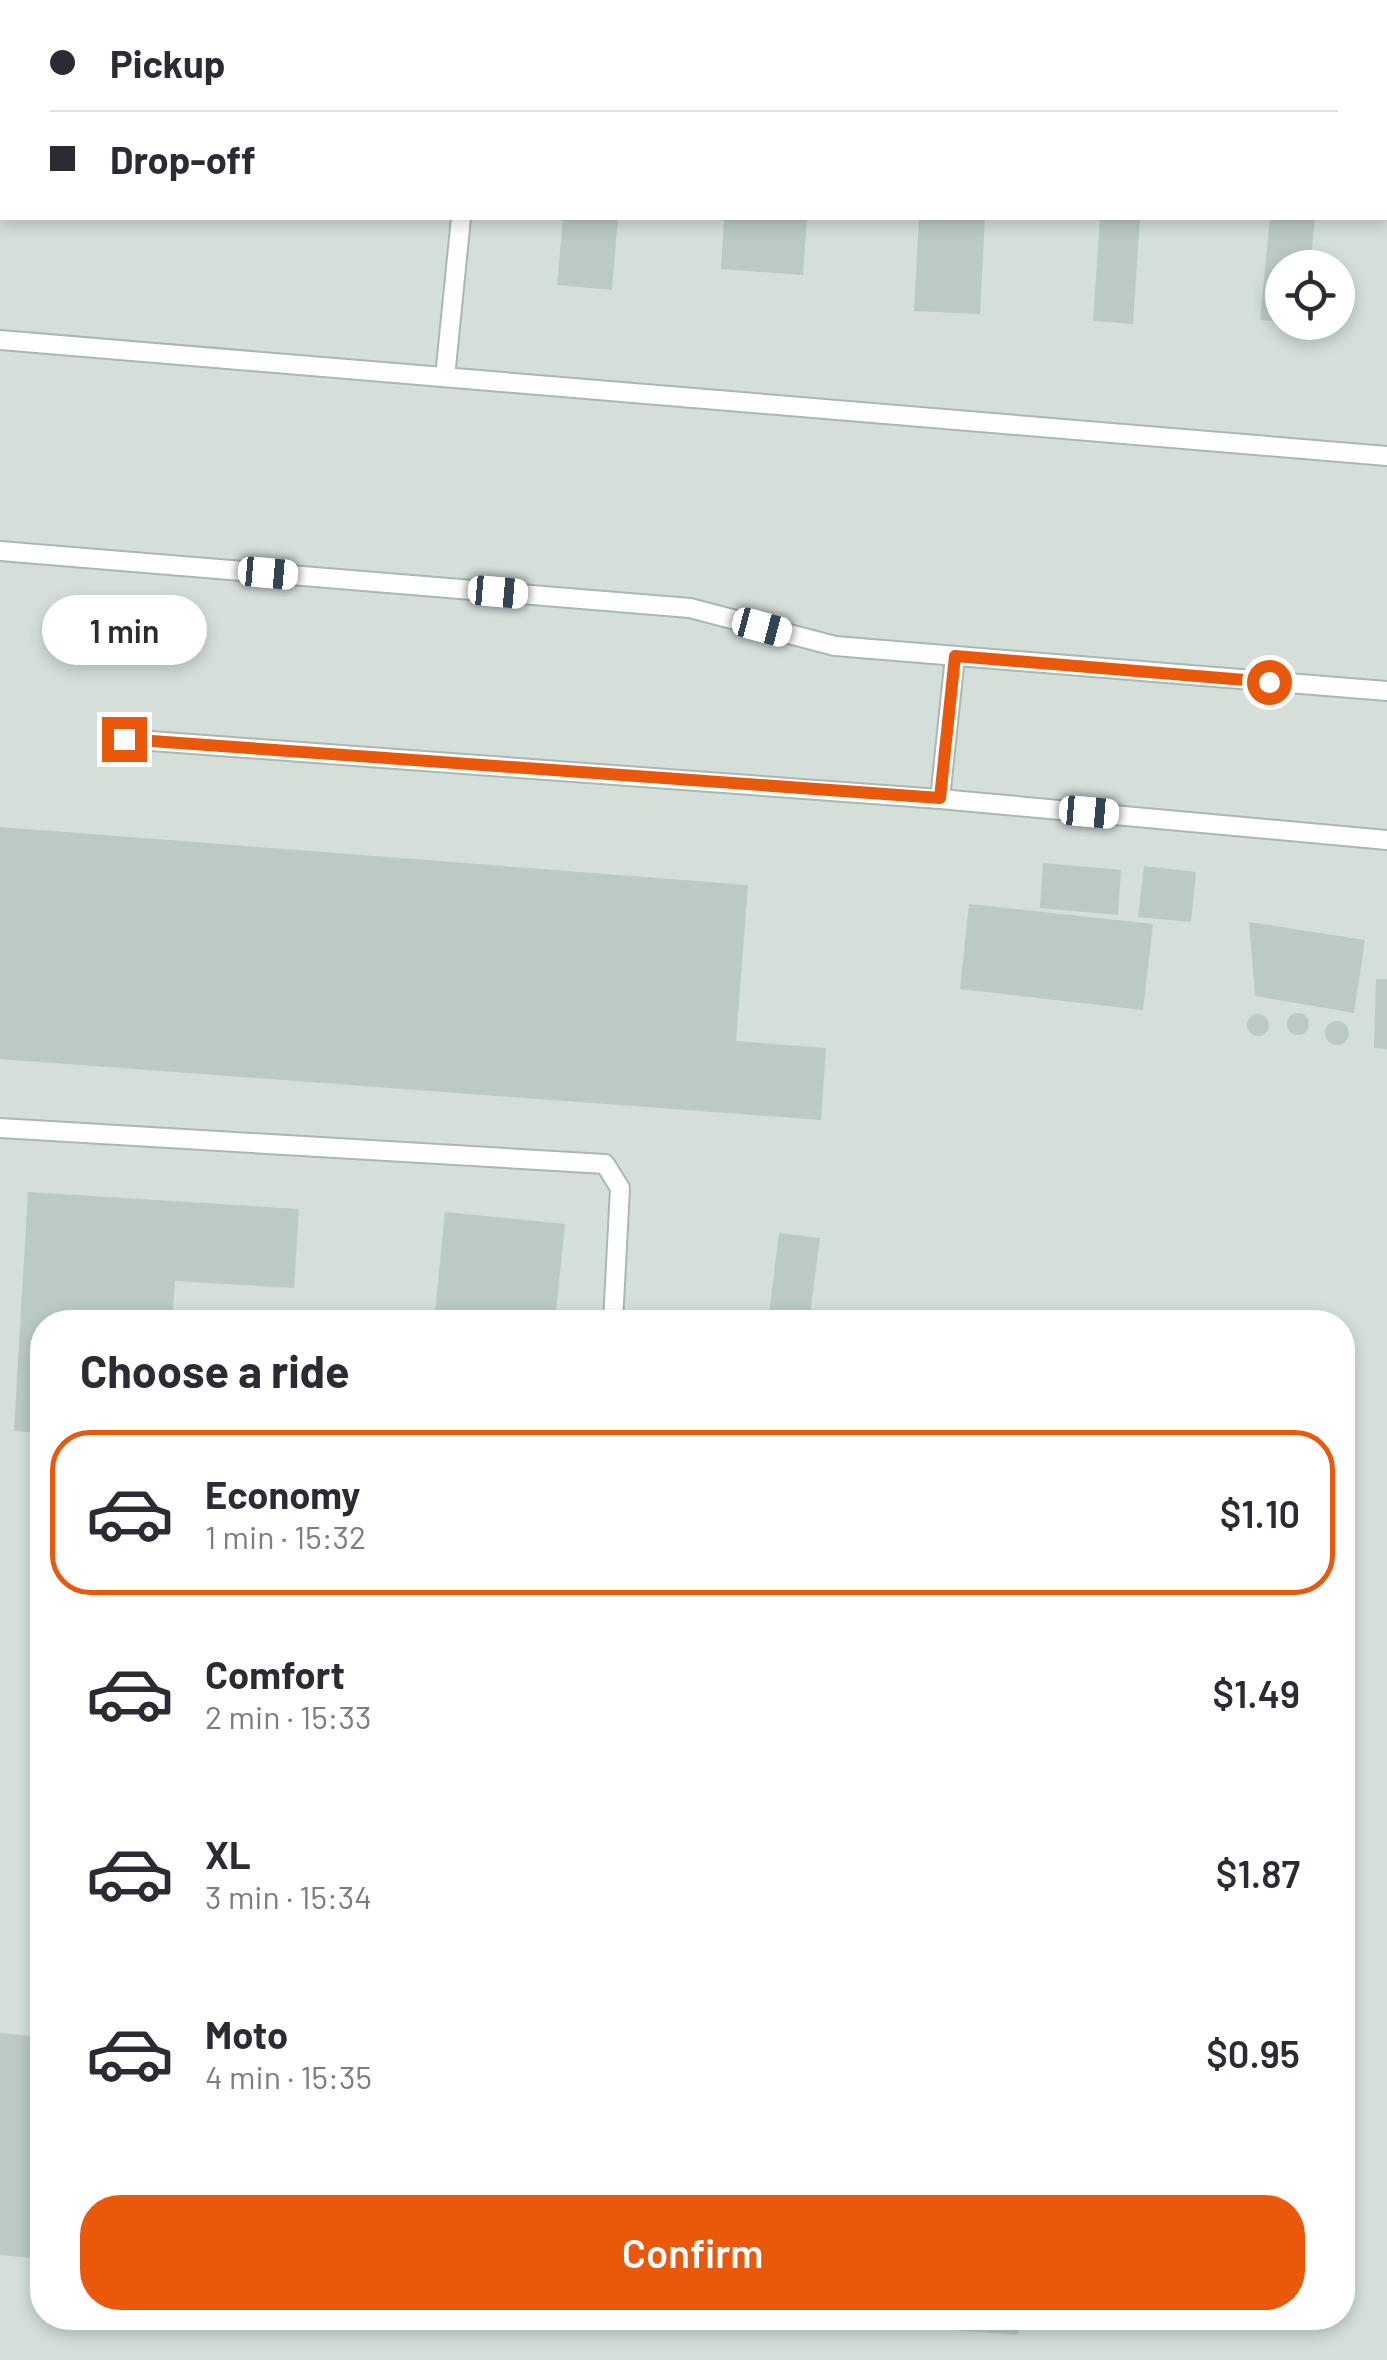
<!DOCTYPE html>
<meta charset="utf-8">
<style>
body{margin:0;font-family:Barlow,sans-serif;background:#f7f7f7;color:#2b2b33;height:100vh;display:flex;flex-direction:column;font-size:38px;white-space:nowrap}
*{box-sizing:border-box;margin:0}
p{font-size:32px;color:#7c7c81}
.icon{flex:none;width:55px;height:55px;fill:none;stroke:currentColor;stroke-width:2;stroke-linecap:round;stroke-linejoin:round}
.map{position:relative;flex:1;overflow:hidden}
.panel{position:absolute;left:30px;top:1310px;width:1325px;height:1020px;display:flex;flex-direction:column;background:#fff;border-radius:40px;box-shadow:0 5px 15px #0003}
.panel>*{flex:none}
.banner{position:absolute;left:0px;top:0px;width:1388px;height:220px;box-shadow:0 5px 15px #0003;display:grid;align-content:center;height:220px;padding:0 50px;background:#fff}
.fabs{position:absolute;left:1265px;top:250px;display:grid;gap:20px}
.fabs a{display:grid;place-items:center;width:90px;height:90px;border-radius:50%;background:#fff;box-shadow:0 5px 15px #0003;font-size:50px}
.end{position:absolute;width:45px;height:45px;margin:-22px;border:12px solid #ea580c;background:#fff;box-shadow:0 0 0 5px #fff}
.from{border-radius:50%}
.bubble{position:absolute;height:70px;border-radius:35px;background:#fff;box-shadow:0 5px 15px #0003;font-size:32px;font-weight:600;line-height:70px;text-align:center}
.car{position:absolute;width:30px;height:60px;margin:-30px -15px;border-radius:12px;box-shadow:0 0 8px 2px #0007;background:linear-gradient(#fff 24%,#345 0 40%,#fff 0 76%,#345 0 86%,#fff 0)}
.banner b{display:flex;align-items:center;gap:35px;height:95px;font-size:38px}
.banner b+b{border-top:2px solid #e1e1e2}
.banner i{width:25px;height:25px;background:#2b2b33}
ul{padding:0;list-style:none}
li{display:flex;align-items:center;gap:30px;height:165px;margin:0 20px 15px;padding:0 30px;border:5px solid transparent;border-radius:40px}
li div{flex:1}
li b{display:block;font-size:38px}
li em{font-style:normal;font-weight:600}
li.selected{border-color:#ea580c}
li>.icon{width:90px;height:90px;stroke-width:1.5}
h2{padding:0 50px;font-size:45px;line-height:120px}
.primary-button{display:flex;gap:20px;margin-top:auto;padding:20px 50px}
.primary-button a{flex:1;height:115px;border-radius:40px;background:#ea580c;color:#fff;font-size:40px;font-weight:600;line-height:115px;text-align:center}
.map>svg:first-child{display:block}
</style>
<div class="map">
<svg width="1387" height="2360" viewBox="0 0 1387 2360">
<rect width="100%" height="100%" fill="#e6efeb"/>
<!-- built -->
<path fill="#d4dfda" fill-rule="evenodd" d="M0,0H1387V2360H0ZM2,2H1385V218H2ZM1282,268H1338V322H1282ZM42,1322H1342V2318H42Z"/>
<!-- building -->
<path fill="#bbcac4" d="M563,218H618L612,290L557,285Z
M724,218H807L803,275L721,269Z
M919,218H985L980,314L914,311Z
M1100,218H1140L1133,324L1093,321Z
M1270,218H1315L1310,268H1282V322L1260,320Z
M0,827L748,885L736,1041L826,1048L821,1120L0,1059Z
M1043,863L1121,870L1118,915L1040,908Z
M1144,866L1196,872L1191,922L1138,917Z
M969,904L1153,924L1143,1010L960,989Z
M1249,922L1365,940L1354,1013L1255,996Z
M1376,979H1387V1049L1374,1048Z
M1287 1024a11 11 0 1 1 22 0a11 11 0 1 1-22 0Z
M1247 1025a11 11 0 1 1 22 0a11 11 0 1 1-22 0Z
M1325 1033a12 12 0 1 1 24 0a12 12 0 1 1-24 0Z
M28,1192L299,1209L294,1288L175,1281L172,1322H42V1433L14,1431Z
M445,1212L565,1224L555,1322H434Z
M779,1233L820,1238L809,1322H768Z
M0,2033L42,2037V2259L0,2255Z
M827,2318H1020L1018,2335L827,2320Z"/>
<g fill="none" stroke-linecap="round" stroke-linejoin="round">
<!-- lane casing -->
<g stroke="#a8b8b2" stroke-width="22">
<path id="lane" d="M483,2V0
M0,340L1387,456
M445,377L461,218
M0,551L690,608L835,646L1387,691
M124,739L940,799L1387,840
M940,799L955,656
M0,1128L605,1164L620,1188L613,1322"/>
</g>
<!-- lane -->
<use href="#lane" stroke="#fff" stroke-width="18"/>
</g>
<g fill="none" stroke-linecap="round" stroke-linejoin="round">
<!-- route -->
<path stroke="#ea580c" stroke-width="12" d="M124,739L940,798L955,656L1269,682"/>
</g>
</svg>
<div class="fabs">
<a><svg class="icon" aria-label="locate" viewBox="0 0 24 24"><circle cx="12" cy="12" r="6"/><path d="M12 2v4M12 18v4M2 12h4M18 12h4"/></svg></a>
</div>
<i class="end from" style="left:1269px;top:682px"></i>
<i class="end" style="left:124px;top:739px"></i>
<div class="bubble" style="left:42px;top:595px;width:165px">1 min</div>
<i class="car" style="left:268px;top:573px;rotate:95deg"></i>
<i class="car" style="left:498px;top:592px;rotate:95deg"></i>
<i class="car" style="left:762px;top:627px;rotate:105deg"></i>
<i class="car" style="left:1089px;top:812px;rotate:95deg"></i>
<div class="banner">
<b><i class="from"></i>Pickup</b>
<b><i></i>Drop-off</b>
</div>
<section class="panel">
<h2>Choose a ride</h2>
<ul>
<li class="selected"><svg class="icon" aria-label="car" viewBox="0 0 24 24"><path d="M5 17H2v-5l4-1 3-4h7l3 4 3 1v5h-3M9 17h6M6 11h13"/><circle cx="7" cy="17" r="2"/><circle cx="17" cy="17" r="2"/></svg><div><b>Economy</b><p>1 min · 15:32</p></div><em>$1.10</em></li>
<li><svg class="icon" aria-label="car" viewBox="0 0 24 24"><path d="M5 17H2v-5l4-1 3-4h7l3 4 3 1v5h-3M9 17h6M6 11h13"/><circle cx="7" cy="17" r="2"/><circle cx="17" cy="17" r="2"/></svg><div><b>Comfort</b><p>2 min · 15:33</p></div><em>$1.49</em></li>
<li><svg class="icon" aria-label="car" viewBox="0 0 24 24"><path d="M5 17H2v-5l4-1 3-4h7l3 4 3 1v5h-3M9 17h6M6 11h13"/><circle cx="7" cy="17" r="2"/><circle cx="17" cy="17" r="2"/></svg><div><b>XL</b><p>3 min · 15:34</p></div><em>$1.87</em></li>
<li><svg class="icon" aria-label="car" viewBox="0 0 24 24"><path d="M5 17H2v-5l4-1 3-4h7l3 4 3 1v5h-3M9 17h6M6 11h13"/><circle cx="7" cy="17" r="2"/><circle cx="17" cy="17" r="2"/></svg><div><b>Moto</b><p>4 min · 15:35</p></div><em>$0.95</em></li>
</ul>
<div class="primary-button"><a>Confirm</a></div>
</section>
</div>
